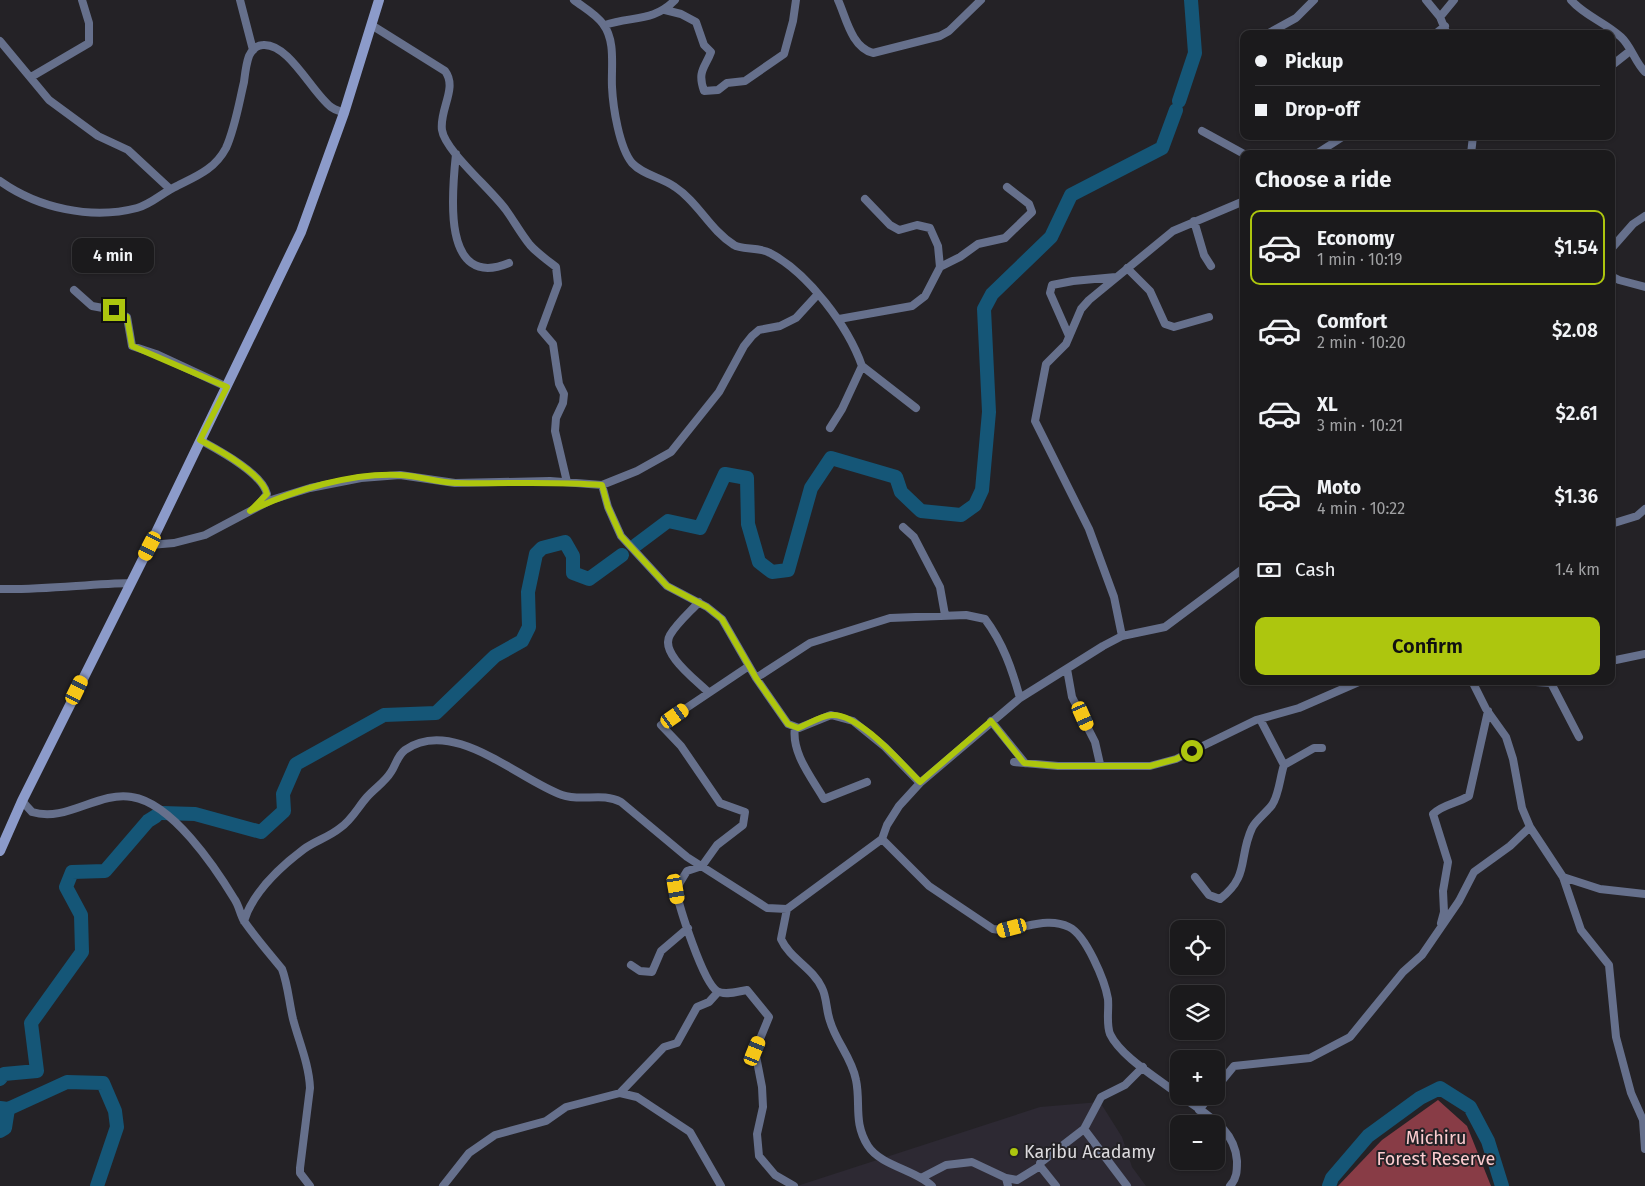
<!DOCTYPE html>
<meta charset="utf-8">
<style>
body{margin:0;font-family:"Fira Sans",sans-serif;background:#282729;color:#f1f3f6;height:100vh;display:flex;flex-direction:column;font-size:19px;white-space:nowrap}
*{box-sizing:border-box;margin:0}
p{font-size:16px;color:#a0a1a3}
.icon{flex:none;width:28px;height:28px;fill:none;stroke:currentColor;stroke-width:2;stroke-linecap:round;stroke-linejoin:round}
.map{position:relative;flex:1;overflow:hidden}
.side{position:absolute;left:1240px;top:150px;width:375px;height:535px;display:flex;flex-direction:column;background:#1b1a1c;border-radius:10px;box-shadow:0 1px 4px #0004,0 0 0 1px #39383b}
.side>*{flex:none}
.guide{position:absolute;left:1240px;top:30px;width:375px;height:110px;border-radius:10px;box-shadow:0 1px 4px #0004,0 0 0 1px #39383b;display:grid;align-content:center;height:110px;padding:0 15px;background:#1b1a1c}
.controls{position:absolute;left:1170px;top:920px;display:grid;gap:10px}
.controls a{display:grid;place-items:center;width:55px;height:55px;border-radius:10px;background:#1b1a1c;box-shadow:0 1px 4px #0004,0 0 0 1px #39383b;font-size:25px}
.end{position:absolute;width:22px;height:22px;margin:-11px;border:6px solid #adc60e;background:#111;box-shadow:0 0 0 2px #111}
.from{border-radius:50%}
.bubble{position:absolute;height:35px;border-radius:10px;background:#1b1a1c;box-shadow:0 1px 4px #0004,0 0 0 1px #39383b;font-size:16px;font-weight:600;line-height:35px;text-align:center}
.car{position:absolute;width:15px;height:30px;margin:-15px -8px;border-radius:6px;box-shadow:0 0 4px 1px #0007;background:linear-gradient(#f5c518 24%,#345 0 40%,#f5c518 0 76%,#345 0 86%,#f5c518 0)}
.guide b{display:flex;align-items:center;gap:18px;height:48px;font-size:19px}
.guide b+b{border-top:1px solid #39383b}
.guide i{width:12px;height:12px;background:#f1f3f6}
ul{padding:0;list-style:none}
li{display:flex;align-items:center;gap:15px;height:75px;margin:0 10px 8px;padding:0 5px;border:2px solid transparent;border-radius:10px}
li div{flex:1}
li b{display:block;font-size:19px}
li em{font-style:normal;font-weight:600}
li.selected{border-color:#adc60e}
li>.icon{width:45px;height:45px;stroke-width:1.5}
h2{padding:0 15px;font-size:22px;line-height:60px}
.pay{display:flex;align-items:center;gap:12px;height:55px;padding:0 15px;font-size:19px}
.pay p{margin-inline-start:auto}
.primary-button{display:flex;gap:10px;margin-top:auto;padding:10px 15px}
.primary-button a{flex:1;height:58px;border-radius:10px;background:#adc60e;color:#111;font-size:20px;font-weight:600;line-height:58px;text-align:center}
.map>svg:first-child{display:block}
</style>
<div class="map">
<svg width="1645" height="1186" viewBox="0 0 1645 1186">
<rect width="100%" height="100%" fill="#242226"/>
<!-- built -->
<path fill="#2d2933" d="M1100,1102L1122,1137L1132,1167L1146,1186H797L1040,1107Z"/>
<!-- forest -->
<path fill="#883c46" d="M1438,1100L1467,1126L1491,1186H1338L1382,1140Z"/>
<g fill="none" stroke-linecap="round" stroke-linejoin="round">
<!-- river -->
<path stroke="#155677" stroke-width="14" d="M1179,101L1195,53L1191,0
M636,545L668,521L700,528L725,474L747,478L748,524L759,562L772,572L788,570L811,488L831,458L896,477L901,492L921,511L961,515L975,505L982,490L989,412L984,309L992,294L1051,237L1071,195L1162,148L1176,110
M162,813L195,814L261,832L284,811L283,794L296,764L384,715L436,713L495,656L522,641L529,627L528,592L536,554L542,548L565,542L573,556V573L589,579L622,555
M0,1079L4,1074L37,1071L31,1023L82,952L81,915L66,887L72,872L105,871L148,821L156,816
M0,1108L8,1109L67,1082L103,1083L115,1111L117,1127L97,1186
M0,1131L5,1128L8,1109
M1329,1186L1332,1178L1368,1136L1420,1098L1440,1088L1470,1107L1488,1141L1502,1186"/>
<!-- street -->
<path stroke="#66708c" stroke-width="8" d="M240,0L253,50
M574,0C583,7 596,14 603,24C616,41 611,67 612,87C613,107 619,147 632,163C643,175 661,177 675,187C698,202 710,230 734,245C741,250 760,247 770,253C808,273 848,326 862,366L842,409L830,428
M838,0C846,17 851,47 873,53L940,36L949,31L981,0
M1426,0L1440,17L1447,34
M1571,0C1585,16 1605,22 1621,37C1631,46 1635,62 1645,72
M665,10L681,14L696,22L704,45L711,52C705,68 697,71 704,91L718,90L727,83L745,81L784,54L793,21L796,0
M1440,17L1454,0
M605,25C631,16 654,22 675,0
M373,26L445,71C458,88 439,110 442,130C445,151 492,190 506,210C514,221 521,234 530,245C537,253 547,260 556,267L558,284L541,330L553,344L559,384L564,394L563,403L556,418L555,431L567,482
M1267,34L1296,18L1314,0
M1435,34L1445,26
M0,41L49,100L98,136L128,150L170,189
M1611,66L1630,51
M31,77L89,43V23L82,0
M1202,131L1244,154
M456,154C452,191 441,291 509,263
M1316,154L1344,136
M1471,154L1473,136
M0,181C38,208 91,220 137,208C152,204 163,192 177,186C197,176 215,169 226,148C235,128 239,103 244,82C245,74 246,64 249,56C252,50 256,45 263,45C289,43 312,93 331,107C335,110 340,111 344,113
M1194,221L1204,255L1211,266
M1611,249L1633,224L1645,216
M940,267L960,257L978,244L1005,238L1032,212L1029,204L1007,187
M1127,268L1150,291L1165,324L1174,327L1209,317
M1611,276L1619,280L1645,287
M74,290L92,306L114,310L127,317L132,346L156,354L227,387
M839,319L912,306L925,296L940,267L938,246L930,228L917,225L899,230L890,225L865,199
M1069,336L1050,293L1052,285L1073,281L1116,277
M862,366L916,408
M200,440C218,450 262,473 267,494L259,504
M602,485L608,507L621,536L667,586L707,607L722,619L756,678L788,724L799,728L831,715L853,721L885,747L920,783
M1611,524L1637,516L1645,509
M903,527L914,537L940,587L945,615
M150,545L174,543L205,535L271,500L310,488L361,478L400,475L455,483L550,481L602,485L637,471L671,452L719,392L744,346L752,336L759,330L780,326L796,318L818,294
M0,589C44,590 87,584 131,583
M699,602C690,612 677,623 670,635C659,653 696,680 708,692
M1122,636L1114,597L1089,529L1035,421L1046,364L1066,344L1081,309L1089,300L1173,231L1244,201
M1611,661L1645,654
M749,666L661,725L681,746L720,803L745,812L743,825L717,845L702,866L687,871L676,889C679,907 703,982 717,991C725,996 739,991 747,990L769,1017L755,1051L762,1087L763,1107L757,1134L759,1156L775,1175L794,1186
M1067,669L1072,697L1095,742L1100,764
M756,678L810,643L890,618L966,615L985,619C1003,643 1012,669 1020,698
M1472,681L1486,709L1506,737L1513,759L1522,808L1530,827L1563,877L1581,930L1609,965L1616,1037L1631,1093L1643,1120L1645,1149
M1522,681L1551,683L1579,737
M991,721L1025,763
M795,727C791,753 812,778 824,799L867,782
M1014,762L1058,766H1150L1176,759L1256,720L1299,708L1361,681
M1284,765L1314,748H1322
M22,801L32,812C66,823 98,791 132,797C172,803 215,867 235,900C239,906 240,914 244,921C255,937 269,953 282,969C288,985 289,1002 293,1019C299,1042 309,1064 310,1088L300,1168V1173L310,1186
M882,839L929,886L993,929C1018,933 1044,915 1069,927C1086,935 1105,981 1108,999C1109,1011 1106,1023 1110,1034C1121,1057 1159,1079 1179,1095
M1195,877L1209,895L1220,899C1250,876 1238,858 1252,828C1256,820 1266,813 1272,805C1279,795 1280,777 1284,765L1260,719
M1563,877L1600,889L1645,894
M787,909L781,939C790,959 813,968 822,988C827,998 826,1010 830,1021C836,1042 852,1058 856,1080C861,1104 853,1122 868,1146C881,1166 916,1170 932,1186
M244,921C253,892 280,867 304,849C315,841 329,837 340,828C352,820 358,807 367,797C375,788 385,782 391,772C396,765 397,756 405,750C453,716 519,780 562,795C582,802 602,792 621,802L687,857L767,908L787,909L882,839L887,825L899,806L920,783L1020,698L1103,646L1122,636L1165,627L1244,568
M1441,923L1444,912L1443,891L1448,862L1433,814C1443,804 1456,804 1469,796L1488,711
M631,965L640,971L652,972L661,951L688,928
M1216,1088L1234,1066L1310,1058L1350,1037L1403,972L1422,955L1459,901L1474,872L1510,846L1530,827
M620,1093L664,1047L677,1043L697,1007L709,1002L718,992
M1181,1096C1205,1114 1235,1128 1237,1161C1237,1171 1237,1178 1230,1186
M1199,1110L1210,1096
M921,1178L946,1165L972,1162L1006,1178L1008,1186
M1006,1178L1017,1180L1040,1166
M443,1186L469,1153L495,1135L546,1121L566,1107L620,1093L637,1097L690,1132L721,1186
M1056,1186L1040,1166V1163L1084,1129
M1127,1186L1084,1129L1101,1097L1125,1085L1143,1067"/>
<!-- secondary -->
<path stroke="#8c9bca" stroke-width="10" d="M0,851L22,801L150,545L301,232L344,113L379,0"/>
</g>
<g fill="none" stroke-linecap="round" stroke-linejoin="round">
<!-- route -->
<path stroke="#adc60e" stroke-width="6" d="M114,310L127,317L132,346L227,387L200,440C219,450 262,473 267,494L250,511C293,490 353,472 401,475C420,476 439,483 457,483C506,484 553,481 602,485L608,507L621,536L667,586L707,607L722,619L756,678L788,724L798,728C808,724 821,716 831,715C858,712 902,764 920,782L991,721L1024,763L1058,766H1150L1176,759L1192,751"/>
</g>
<!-- markers -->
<circle fill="#adc60e" stroke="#242226" stroke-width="2" cx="1014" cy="1152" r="5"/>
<g text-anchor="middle" stroke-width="4" stroke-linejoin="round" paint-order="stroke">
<!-- park labels -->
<g font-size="18" fill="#fccccf" stroke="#242226">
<text x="1436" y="1144">Michiru<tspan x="1436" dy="21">Forest Reserve</tspan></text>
</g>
<!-- poi labels -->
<g font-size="18" fill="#dcdadd" stroke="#242226" text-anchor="start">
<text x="1024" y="1158">Karibu Acadamy</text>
</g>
</g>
</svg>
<div class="controls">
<a><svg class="icon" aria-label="locate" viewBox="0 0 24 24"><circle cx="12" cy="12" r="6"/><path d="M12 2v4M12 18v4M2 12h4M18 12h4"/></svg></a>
<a><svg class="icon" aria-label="layers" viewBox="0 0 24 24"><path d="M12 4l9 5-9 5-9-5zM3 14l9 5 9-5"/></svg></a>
<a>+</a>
<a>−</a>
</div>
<i class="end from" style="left:1192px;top:751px"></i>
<i class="end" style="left:114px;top:310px"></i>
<div class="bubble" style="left:72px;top:238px;width:82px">4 min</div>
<i class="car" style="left:150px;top:546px;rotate:207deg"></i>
<i class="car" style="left:77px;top:690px;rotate:26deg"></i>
<i class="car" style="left:675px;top:716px;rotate:55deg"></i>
<i class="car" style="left:1083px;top:716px;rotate:156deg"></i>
<i class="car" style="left:676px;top:889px;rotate:170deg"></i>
<i class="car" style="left:1012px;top:928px;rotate:255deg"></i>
<i class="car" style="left:755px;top:1051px;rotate:22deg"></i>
<div class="guide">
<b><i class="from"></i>Pickup</b>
<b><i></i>Drop-off</b>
</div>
<section class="side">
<h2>Choose a ride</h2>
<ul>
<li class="selected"><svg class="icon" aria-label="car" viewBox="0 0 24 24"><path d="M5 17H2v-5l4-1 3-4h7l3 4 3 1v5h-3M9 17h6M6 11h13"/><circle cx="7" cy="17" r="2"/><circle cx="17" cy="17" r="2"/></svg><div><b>Economy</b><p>1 min · 10:19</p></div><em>$1.54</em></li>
<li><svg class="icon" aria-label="car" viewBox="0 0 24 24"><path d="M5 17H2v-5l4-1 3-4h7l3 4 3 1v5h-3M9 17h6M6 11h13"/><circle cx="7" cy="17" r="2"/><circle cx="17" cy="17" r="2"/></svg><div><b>Comfort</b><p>2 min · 10:20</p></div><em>$2.08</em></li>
<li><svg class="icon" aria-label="car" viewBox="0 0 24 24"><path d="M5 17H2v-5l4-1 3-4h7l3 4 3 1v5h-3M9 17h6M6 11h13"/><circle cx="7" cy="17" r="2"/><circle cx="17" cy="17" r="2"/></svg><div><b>XL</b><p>3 min · 10:21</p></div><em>$2.61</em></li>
<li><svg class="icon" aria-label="car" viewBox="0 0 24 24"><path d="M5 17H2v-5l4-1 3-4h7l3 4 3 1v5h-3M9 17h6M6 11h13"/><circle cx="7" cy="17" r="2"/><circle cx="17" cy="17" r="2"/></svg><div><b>Moto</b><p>4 min · 10:22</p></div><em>$1.36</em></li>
</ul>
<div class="pay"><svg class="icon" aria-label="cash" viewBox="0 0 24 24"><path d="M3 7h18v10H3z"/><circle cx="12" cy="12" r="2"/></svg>Cash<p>1.4 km</p></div>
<div class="primary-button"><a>Confirm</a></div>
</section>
</div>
